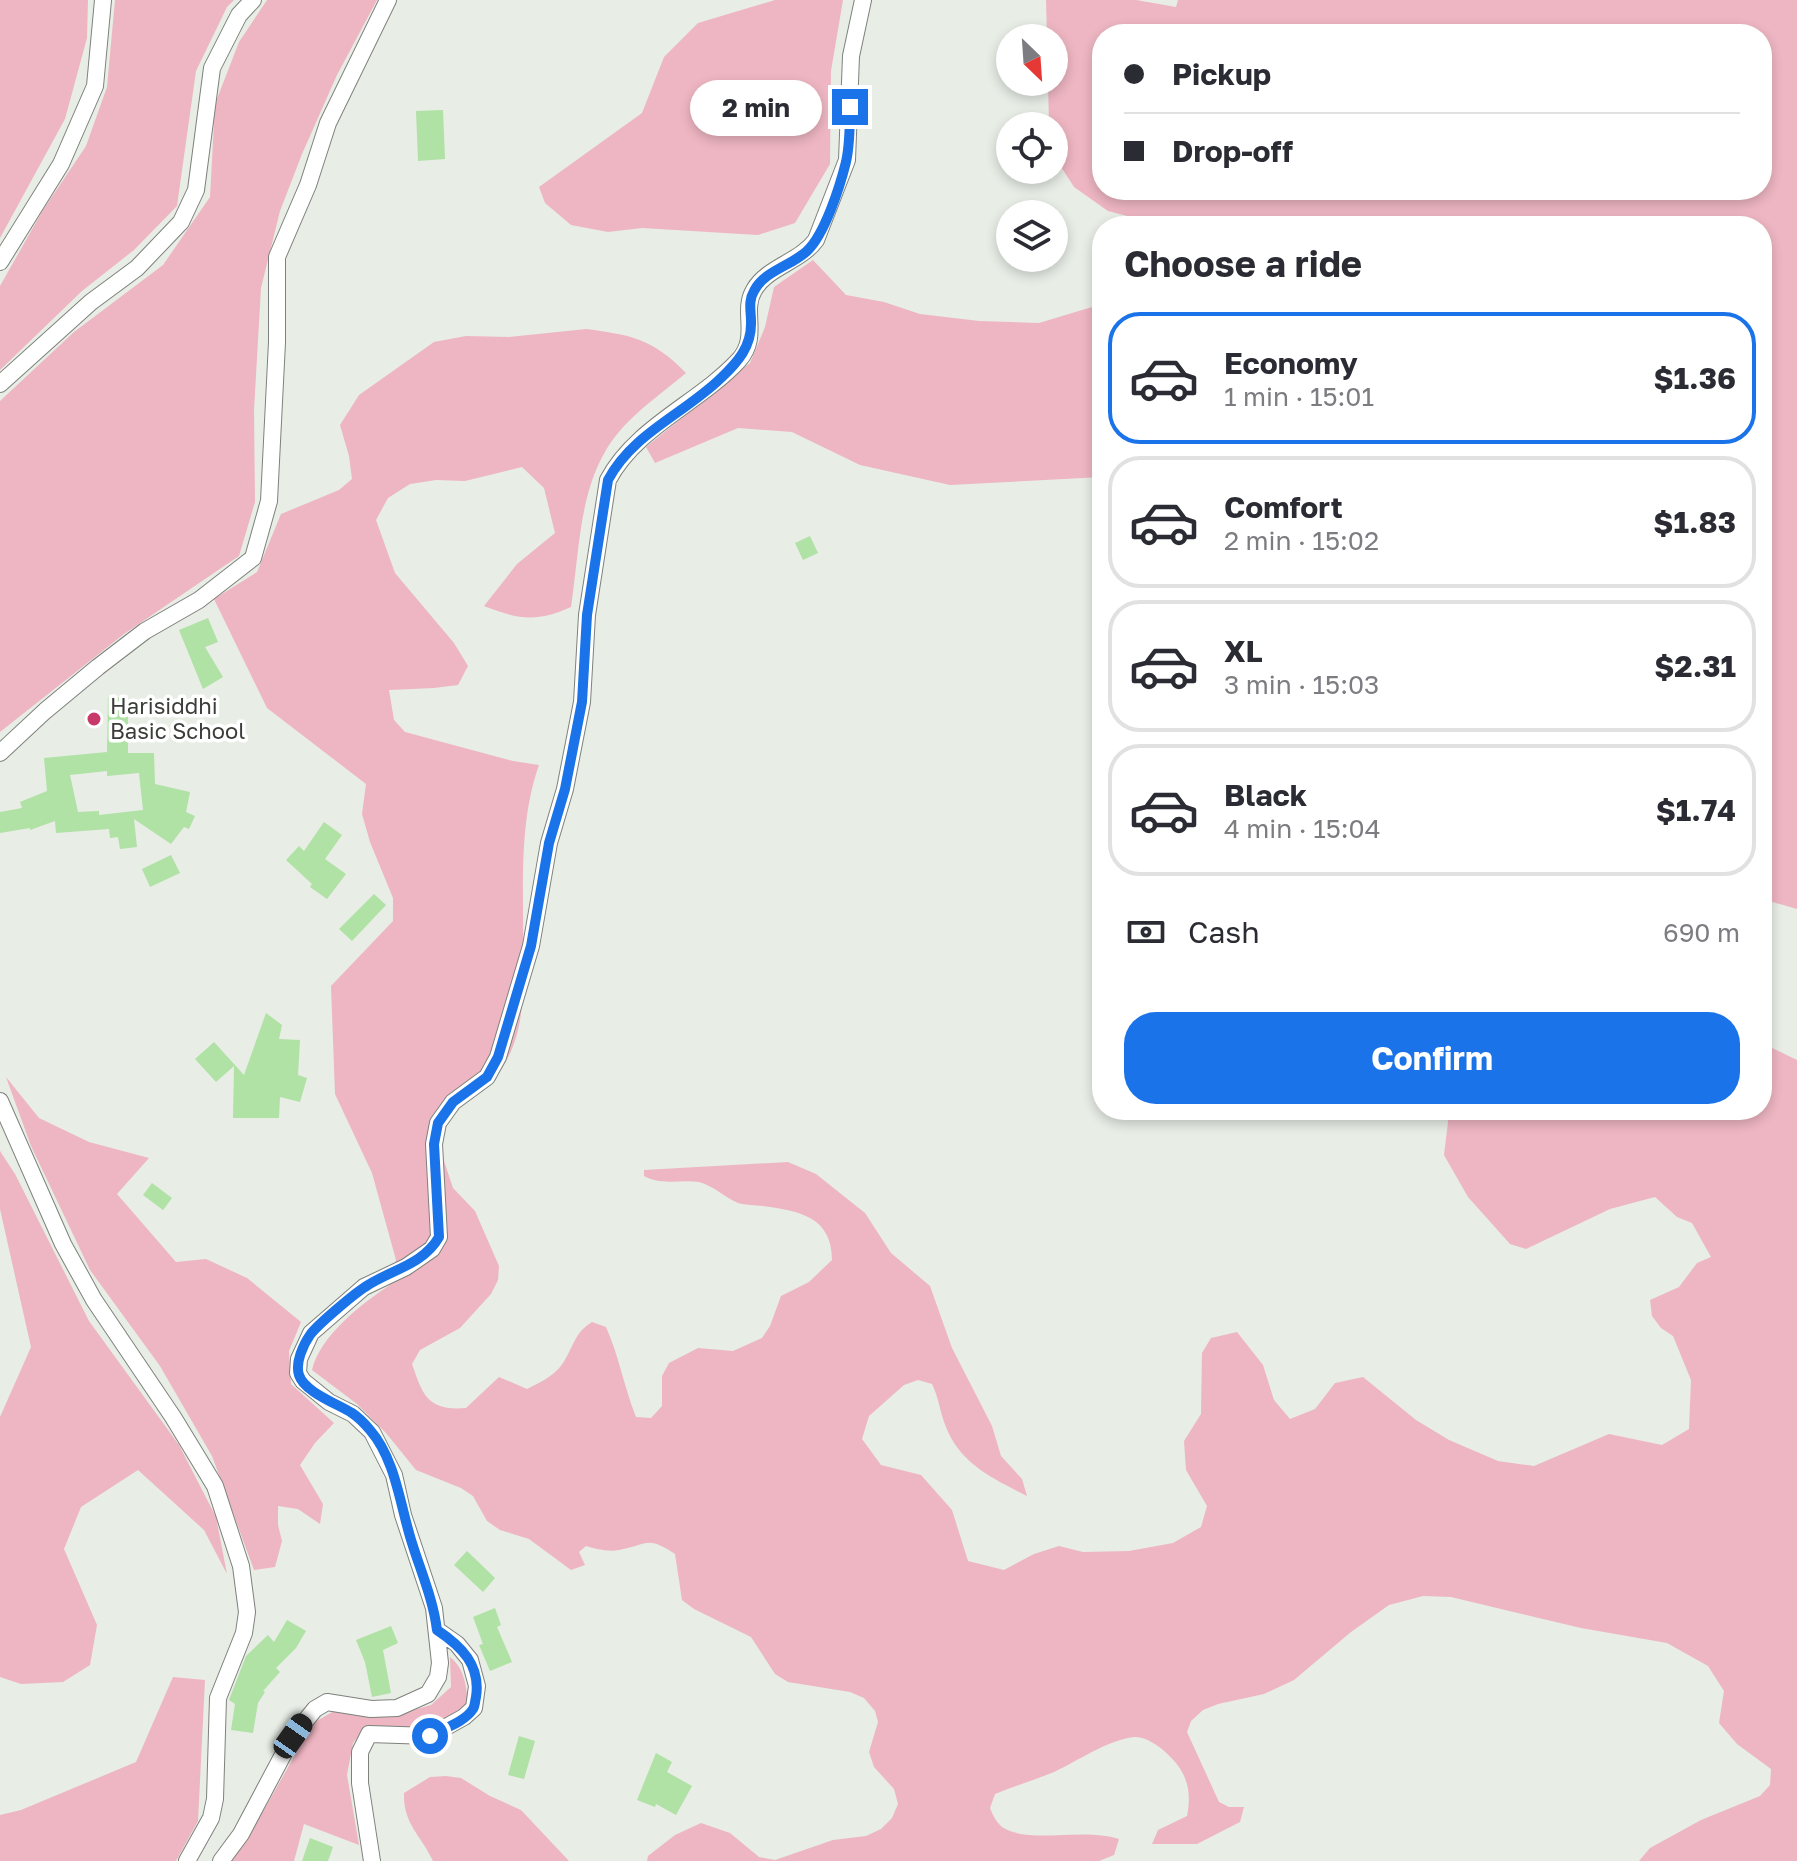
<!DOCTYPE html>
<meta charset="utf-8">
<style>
body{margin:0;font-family:"Golos Text",sans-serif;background:#f2f2f3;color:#2b2b33;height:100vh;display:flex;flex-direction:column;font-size:30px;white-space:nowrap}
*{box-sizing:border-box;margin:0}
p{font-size:26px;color:#7c7c81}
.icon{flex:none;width:44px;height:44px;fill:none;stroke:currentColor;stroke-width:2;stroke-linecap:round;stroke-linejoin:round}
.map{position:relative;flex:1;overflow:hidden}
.drawer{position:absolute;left:1092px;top:216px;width:680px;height:904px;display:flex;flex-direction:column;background:#fff;border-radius:32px;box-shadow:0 4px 12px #0003}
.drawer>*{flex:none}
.banner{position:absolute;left:1092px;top:24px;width:680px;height:176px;border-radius:32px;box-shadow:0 4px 12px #0003;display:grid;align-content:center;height:176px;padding:0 32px;background:#fff}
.needle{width:52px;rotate:155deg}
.buttons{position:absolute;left:996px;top:24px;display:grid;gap:16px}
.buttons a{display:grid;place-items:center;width:72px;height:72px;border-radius:50%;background:#fff;box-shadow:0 4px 12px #0003;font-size:40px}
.end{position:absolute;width:36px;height:36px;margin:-18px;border:10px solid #1a73e8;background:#fff;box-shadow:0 0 0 4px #fff}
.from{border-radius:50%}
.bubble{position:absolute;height:56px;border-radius:28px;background:#fff;box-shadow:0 4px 12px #0003;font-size:26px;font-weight:700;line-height:56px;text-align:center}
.car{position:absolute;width:24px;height:48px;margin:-24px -12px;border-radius:10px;box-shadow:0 0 6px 2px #0007;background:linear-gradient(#222 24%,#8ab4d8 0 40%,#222 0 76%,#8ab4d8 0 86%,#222 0)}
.banner b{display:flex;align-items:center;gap:28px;height:76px;font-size:30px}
.banner b+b{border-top:2px solid #e1e1e2}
.banner i{width:20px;height:20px;background:#2b2b33}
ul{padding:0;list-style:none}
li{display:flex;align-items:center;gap:24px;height:132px;margin:0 16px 12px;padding:0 16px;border:4px solid #e1e1e2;border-radius:32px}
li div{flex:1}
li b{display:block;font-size:30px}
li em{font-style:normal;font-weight:700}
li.selected{border-color:#1a73e8}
li>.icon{width:72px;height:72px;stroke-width:1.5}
h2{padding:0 32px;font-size:36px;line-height:96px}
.pay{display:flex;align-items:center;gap:20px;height:88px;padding:0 32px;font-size:30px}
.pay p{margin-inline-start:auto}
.button{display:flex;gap:16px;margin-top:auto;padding:16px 32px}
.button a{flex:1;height:92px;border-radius:32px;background:#1a73e8;color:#fff;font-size:32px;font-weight:700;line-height:92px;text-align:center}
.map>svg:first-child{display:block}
</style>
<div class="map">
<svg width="1797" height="1861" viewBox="0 0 1797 1861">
<rect width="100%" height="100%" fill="#e8ede6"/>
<!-- green -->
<path fill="#eeb6c2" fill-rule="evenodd" d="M0,0H88L87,38L65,119L0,238Z
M115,0H234L227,7L196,71L177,206L134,250L82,291L0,370V286L43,210L86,146L107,87Z
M267,0H377L337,75L302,154L280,211L261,288L254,410L255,502L239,556L124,634L0,732V401L74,332L163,265L210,197L215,104L239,42Z
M775,0H843L831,71L830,164L795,223L758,235L642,228L608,232L571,225L545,203L539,187L642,113L664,57L698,23Z
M1046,0H1136L1176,7L1178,0H1797V909L1762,899V226H1166L1108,211L1074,187L1054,156V126H1049L1048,82H1054V38H1047ZM1102,34H1762V190H1102Z
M813,260L846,295L884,302L920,314L979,321L1039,323L1102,304V477L950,485L860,465L792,432L738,428L655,463L646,447L750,363L765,327L774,287Z
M586,329C632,335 653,339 686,373C667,389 646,404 629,421C578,470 581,542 571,607C536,623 518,619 484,606L517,564L555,533L544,488L522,467L465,481L436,480L410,484L388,498L376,520L395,573L454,643L468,666L458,685L434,688L389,690L394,720L405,732L513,761L539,765C518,824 524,891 523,953C523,992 525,1030 504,1065C491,1089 477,1089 460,1105C453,1112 446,1121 440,1128L443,1158L453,1188L475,1211L499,1266L498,1280L491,1294L460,1328L420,1350L412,1364C423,1396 428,1411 466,1408L499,1377L527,1389C543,1381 558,1374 566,1358C575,1342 576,1332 592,1322L606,1327C619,1356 624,1387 636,1417L651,1418L662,1406V1376L669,1363L698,1348L733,1351L762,1338L770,1326L781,1296L809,1282L832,1260C832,1217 800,1211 763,1206C755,1205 745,1205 738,1203C724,1197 714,1186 699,1182C681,1179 661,1186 644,1176V1170L788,1162L816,1174L865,1213L891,1253L930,1286L952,1348L992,1426L1001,1456L1022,1479L1027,1496C994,1479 960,1464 946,1427C940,1413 939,1398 932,1384L918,1380L904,1385L869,1416L862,1439L881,1465L921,1475L952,1510L968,1561L1004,1570L1034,1554L1059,1546L1083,1552L1129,1551L1173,1543L1201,1527L1207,1506L1186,1470L1184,1441L1201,1414L1202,1353L1211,1338L1237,1332L1263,1365L1274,1400L1290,1419L1315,1409L1335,1383L1363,1377L1416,1420L1449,1440L1498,1461L1534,1466L1609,1434L1662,1445L1689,1429L1691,1380L1673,1336L1661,1328L1652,1316L1650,1300L1679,1287L1697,1263L1711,1257L1692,1223L1677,1217L1655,1197L1610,1209L1526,1249L1510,1244L1468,1197L1444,1155L1448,1122L1447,1110H1762V1043L1797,1060V1861H1639L1650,1848L1701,1820L1760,1796L1770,1785L1771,1769L1737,1744L1719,1723L1724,1691L1708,1666L1667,1643L1581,1628L1451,1597L1423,1596L1389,1605L1351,1632L1294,1680L1264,1694L1218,1704L1203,1710L1191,1721L1187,1732L1219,1802L1229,1807H1244L1240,1822L1197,1844H1152L1158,1830L1187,1816C1191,1796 1189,1779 1176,1763C1167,1752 1149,1736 1134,1737C1107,1740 1078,1761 1054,1772C1035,1780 1014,1786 995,1794L990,1808C994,1818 998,1827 1010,1831C1039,1842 1084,1828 1119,1839L1114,1855L1099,1861H647L648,1856L675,1835L701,1823L730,1833L759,1857L775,1860L833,1840L866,1836L881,1829L892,1818L898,1804L894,1789L874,1767L869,1752L878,1722L875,1711L864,1698L850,1692L788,1682L775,1674L751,1637L694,1609L682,1600L675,1554C646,1535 648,1545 619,1550C608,1552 596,1549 586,1546L579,1552L585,1565L571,1570L529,1539L500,1530L487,1521L473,1496L461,1488L416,1470L386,1433L357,1404L312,1370C320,1336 361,1304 390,1285L396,1260L372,1173L335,1094L331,986L393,921V898L370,842L362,814L366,784L267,708L214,599L257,572L281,514L339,490L352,479L349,456L340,425L359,395L434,342L466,336L509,337Z
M6,1077L39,1118L89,1142L149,1158L117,1194L176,1262L206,1259L247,1278L301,1322L289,1351L291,1384L334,1423L315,1443L300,1465L323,1504L320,1524L298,1509L278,1506V1525L282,1541L275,1567L254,1570L212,1456L160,1366L90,1270L31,1146Z
M0,1151L15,1174L89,1321L179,1445L216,1517L227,1574L204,1530L138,1470L81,1507L64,1549L97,1625L90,1665L63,1682L21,1684L0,1677V1417L31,1347L0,1209Z
M450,1657C465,1669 466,1686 468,1703C424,1736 418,1731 366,1727L353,1743L347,1775L359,1845L304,1824L294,1861H230L265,1808L313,1723L334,1711L388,1717L431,1705L451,1687Z
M173,1677L205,1680L198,1821L176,1861H0V1815L21,1810L136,1762Z
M446,1776L461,1778L490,1796L521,1810L569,1861H433C421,1835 403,1824 404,1793L430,1777Z"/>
<!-- building -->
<path fill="#b0e1a5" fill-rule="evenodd" d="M443,110L445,159L418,161L416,111Z
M810,536L818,553L803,560L795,543Z
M208,618L218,642L205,647L223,677L203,689L179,630Z
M108,697L128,698V753H154L155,784L190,792L186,812L195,816L189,829L184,827L171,844L134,819L137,847L120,849L118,837L110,838L109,829L56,833L55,821L30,830V828L0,833V812L22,808L20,802L47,791L44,758L107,752ZM107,771V776L139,773L143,810L99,815V811L78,812L70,775Z
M324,822L342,835L325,859L346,874L327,899L310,887L312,884L286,860L299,846L304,851Z
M171,855L180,873L150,887L142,869Z
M374,894L386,905L352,941L339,929Z
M266,1013L282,1025L279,1039L300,1040L298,1075L307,1078L300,1102L280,1097L279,1118H233L234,1066L216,1082L195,1059L214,1042L244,1075Z
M152,1183L172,1198L163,1210L143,1195Z
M467,1551L495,1578L483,1592L454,1565Z
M495,1608L501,1625L497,1627L512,1662L490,1671L479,1645L483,1644L473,1617Z
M287,1620L306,1631L296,1648L276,1668L280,1672L263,1691L265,1692L258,1703L253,1733L231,1730L235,1704L229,1700L246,1656L268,1635L274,1642Z
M391,1626L398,1643L383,1650L391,1693L372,1697L365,1662L356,1640Z
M519,1736L535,1741L524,1779L508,1775Z
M656,1753L672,1762L667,1772L692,1786L676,1815L656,1804L655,1807L637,1800Z
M310,1838L333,1847L328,1861H302Z"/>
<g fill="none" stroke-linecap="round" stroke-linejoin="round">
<!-- street casing -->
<g stroke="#7d827c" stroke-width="18">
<path id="street" d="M0,262L61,164L95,86L103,0
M0,384L91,302L137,268L181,222L196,190L212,68L239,15L253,0
M0,753L45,711L98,667L145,631L199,600L253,558L269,501L277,342V257L308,185L328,123L388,0
M0,1101L63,1244L94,1300L173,1417L215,1486L241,1566L247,1612L244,1633L218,1698L215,1799L211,1818L187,1861
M221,1861L241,1834L293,1736L315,1709L327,1702L371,1709L397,1708L428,1694L438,1677L440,1663L434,1608L403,1515L394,1475L372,1432L353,1414L329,1402L303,1381L298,1373L299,1359L311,1333L364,1287L406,1267L432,1249L439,1237L434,1144L438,1123L453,1102L487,1077L498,1057L531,946L549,843L565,789L582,702L587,615L608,480C636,427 699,403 739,360C760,336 741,312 754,290C767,267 800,262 816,240L847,160L851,56L863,0
M372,1861L360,1783V1752L369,1734L430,1736L464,1717L474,1708L477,1686L470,1660L457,1644L437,1630"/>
</g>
<!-- street -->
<use href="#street" stroke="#fff" stroke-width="16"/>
</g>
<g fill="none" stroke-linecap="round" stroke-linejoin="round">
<!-- route -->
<path stroke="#1a73e8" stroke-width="10" d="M430,1736C442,1729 465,1722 473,1709C475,1706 475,1701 476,1697C481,1665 461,1646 437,1630C433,1599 421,1572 412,1543C400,1506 396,1460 370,1430C365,1424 358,1417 352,1413C338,1404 304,1392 299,1375C295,1363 303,1345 310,1335C317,1325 354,1294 365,1287C390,1270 423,1265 439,1237L434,1144L438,1123L453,1102L487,1077L498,1057L531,946L549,843L565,789L582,702L587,615L608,480C633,433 684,414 721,378C738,362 752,346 751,321C751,311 748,301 754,291C764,271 791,266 807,251C825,234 840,186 846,162C850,144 850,125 850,107"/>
</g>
<!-- markers -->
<circle fill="#c63969" stroke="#fff" stroke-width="3" cx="94" cy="719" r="8"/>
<g text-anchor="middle" stroke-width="7" stroke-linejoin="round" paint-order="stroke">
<!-- poi labels -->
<g font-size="22" fill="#3b3d3a" stroke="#fff" text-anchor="start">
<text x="110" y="714">Harisiddhi<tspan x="110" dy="25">Basic School</tspan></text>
</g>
</g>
</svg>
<div class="buttons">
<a><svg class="needle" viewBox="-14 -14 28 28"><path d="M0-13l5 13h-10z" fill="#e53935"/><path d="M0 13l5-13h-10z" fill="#7c7c81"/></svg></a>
<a><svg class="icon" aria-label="locate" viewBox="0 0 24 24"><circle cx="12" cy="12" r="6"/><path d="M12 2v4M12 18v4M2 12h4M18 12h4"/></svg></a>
<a><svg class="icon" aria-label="layers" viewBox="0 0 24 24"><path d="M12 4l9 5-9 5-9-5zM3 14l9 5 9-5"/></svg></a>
</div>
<i class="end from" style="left:430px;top:1736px"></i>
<i class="end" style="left:850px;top:107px"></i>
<div class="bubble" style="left:690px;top:80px;width:132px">2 min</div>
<i class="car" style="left:293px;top:1736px;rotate:35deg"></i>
<div class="banner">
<b><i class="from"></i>Pickup</b>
<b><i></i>Drop-off</b>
</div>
<section class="drawer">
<h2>Choose a ride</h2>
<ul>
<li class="selected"><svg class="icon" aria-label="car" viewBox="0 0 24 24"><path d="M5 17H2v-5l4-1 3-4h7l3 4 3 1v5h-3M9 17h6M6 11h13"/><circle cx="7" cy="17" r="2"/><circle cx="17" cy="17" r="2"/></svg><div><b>Economy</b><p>1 min · 15:01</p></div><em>$1.36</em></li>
<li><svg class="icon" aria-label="car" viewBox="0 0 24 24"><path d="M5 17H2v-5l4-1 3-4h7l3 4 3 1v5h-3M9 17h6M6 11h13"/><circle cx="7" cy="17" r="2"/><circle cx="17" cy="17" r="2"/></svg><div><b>Comfort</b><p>2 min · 15:02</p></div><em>$1.83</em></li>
<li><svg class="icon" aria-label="car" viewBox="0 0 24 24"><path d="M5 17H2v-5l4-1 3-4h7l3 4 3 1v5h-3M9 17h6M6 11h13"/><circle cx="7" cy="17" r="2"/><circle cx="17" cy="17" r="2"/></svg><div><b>XL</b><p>3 min · 15:03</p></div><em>$2.31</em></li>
<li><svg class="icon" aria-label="car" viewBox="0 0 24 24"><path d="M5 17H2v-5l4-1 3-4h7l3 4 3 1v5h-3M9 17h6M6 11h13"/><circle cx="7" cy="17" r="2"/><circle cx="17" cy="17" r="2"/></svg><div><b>Black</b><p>4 min · 15:04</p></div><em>$1.74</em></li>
</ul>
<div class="pay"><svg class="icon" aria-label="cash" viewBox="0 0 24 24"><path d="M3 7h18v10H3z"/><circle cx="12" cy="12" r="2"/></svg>Cash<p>690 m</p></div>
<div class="button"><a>Confirm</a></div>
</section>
</div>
